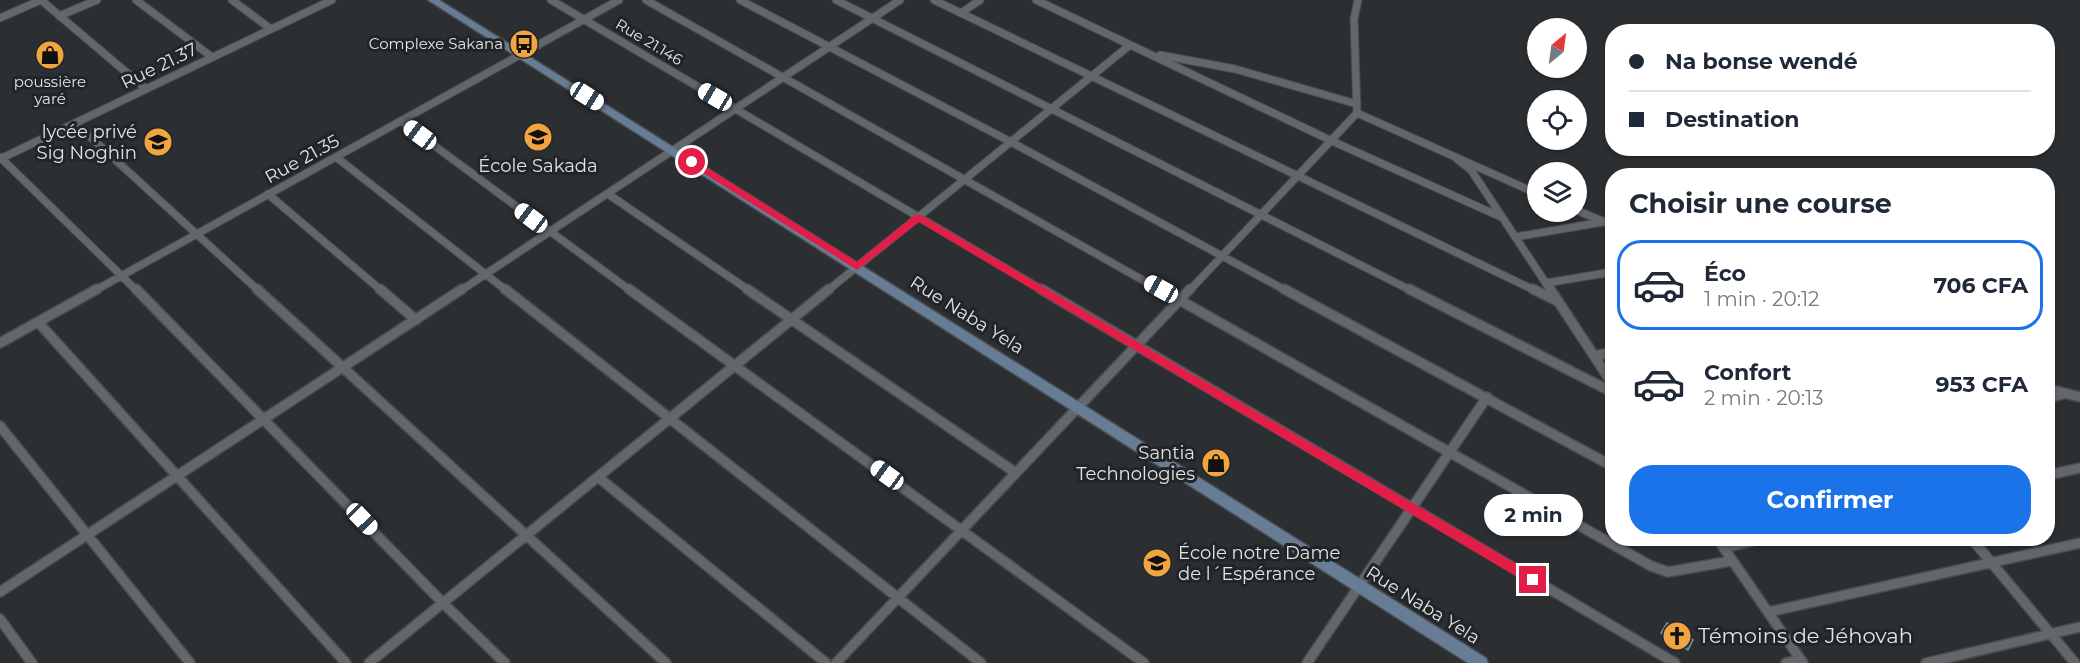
<!DOCTYPE html>
<html lang="fr">
<meta charset="utf-8">
<style>
body{margin:0;font-family:Montserrat,sans-serif;background:#f6f6f7;color:#1f2937;height:100vh;display:flex;flex-direction:column;font-size:22px;white-space:nowrap}
*{box-sizing:border-box;margin:0}
p{font-size:20px;color:#747a83}
.icon{flex:none;width:33px;height:33px;fill:none;stroke:currentColor;stroke-width:2;stroke-linecap:round;stroke-linejoin:round}
.map{position:relative;flex:1;overflow:hidden}
.details{position:absolute;left:1605px;top:168px;width:450px;height:378px;display:flex;flex-direction:column;background:#fff;border-radius:24px;box-shadow:0 2px 4px #0004}
.details>*{flex:none}
.hud{position:absolute;left:1605px;top:24px;width:450px;height:132px;border-radius:24px;box-shadow:0 2px 4px #0004;display:grid;align-content:center;height:132px;padding:0 24px;background:#fff}
.needle{width:39px;rotate:29deg}
.fabs{position:absolute;left:1527px;top:18px;display:grid;gap:12px}
.fabs a{display:grid;place-items:center;width:60px;height:60px;border-radius:50%;background:#fff;box-shadow:0 2px 4px #0004;font-size:30px}
.end{position:absolute;width:27px;height:27px;margin:-14px;border:8px solid #e11d48;background:#fff;box-shadow:0 0 0 3px #fff}
.from{border-radius:50%}
.bubble{position:absolute;height:42px;border-radius:21px;background:#fff;box-shadow:0 2px 4px #0004;font-size:20px;font-weight:700;line-height:42px;text-align:center}
.car{position:absolute;width:18px;height:36px;margin:-18px -9px;border-radius:8px;box-shadow:0 0 4px 2px #0007;background:linear-gradient(#fff 24%,#345 0 40%,#fff 0 76%,#345 0 86%,#fff 0)}
.hud b{display:flex;align-items:center;gap:21px;height:57px;font-size:22px}
.hud b+b{border-top:2px solid #e0e1e3}
.hud i{width:15px;height:15px;background:#1f2937}
ul{padding:0;list-style:none}
li{display:flex;align-items:center;gap:18px;height:90px;margin:0 12px 9px;padding:0 12px;border:3px solid transparent;border-radius:24px}
li div{flex:1}
li b{display:block;font-size:22px}
li em{font-style:normal;font-weight:700}
li.selected{border-color:#1a73e8}
li>.icon{width:54px;height:54px;stroke-width:1.5}
h2{padding:0 24px;font-size:27px;line-height:72px}
.button{display:flex;gap:12px;margin-top:auto;padding:12px 24px}
.button a{flex:1;height:69px;border-radius:24px;background:#1a73e8;color:#fff;font-size:24px;font-weight:700;line-height:69px;text-align:center}
.map>svg:first-child{display:block}
</style>
<div class="map">
<svg width="2080" height="663" viewBox="0 0 2080 663">
<rect width="100%" height="100%" fill="#2c2f32"/>
<!-- building -->
<path fill="#2c5b8d" stroke="#898d91" stroke-width="1.5" d="M1667,623L1693,640L1688,650L1661,633Z"/>
<g fill="none" stroke-linecap="round" stroke-linejoin="round">
<!-- street-far1 casing -->
<g stroke="#494c4f" stroke-width="9">
<path id="street-far1" d="M41,0L146,89
M136,0L212,57
M232,0L271,29
M551,0L1044,291
M646,0L1162,291
M740,0L1011,142L1287,291
M836,0L1412,291
M934,0L1536,291
M1036,0L1332,141L1501,217
M961,13L980,0
M59,16L97,0
M0,18L41,0
M1160,55L1235,69L1357,104
M1357,113L1538,194
M401,121L631,291
M75,123L259,291
M0,157L137,291
M336,157L507,291
M0,159L332,0
M1457,159L1471,170L1551,291
M268,194L382,291
M608,194L750,291
M1576,210L1612,225
M1515,237L1603,222
M1546,283L1612,272
M94,291L619,0
M460,291L900,0
M827,291L1130,45
M1189,291L1357,113L1354,19L1358,0"/>
</g>
<!-- street casing -->
<g stroke="#494c4f" stroke-width="12">
<path id="street" d="M136,289L443,603L505,663
M257,289L666,663
M380,289L416,320
M505,289L981,663
M629,289L1144,663
M747,289L1016,473
M1041,289L1675,663
M1160,289L1651,566L1668,572L1731,561
M1284,289L1612,466
M1409,289L1612,392
M1533,289L1557,301
M1550,289L1612,383
M38,322L346,663
M0,343L97,289
M1594,356L1612,352
M2048,389L2080,397
M2048,398L2063,394
M0,426L190,663
M2048,475L2080,468
M598,477L826,663
M1717,538L1803,663
M1971,538L2075,663
M1724,548L1765,538
M0,592L462,289
M1768,612L2080,543
M0,619L32,663
M369,663L829,289
M836,663L1190,289
M1307,663L1487,397
M1786,663L1801,660
M1926,663L2080,627"/>
</g>
<!-- secondary casing -->
<g stroke="#494c4f" stroke-width="3">
<path id="secondary" d="M428,0H439L1486,658L1488,663H1468Z"/>
</g>
<!-- street-far1 -->
<use href="#street-far1" stroke="#63666a" stroke-width="7"/>
<!-- street -->
<use href="#street" stroke="#63666a" stroke-width="9"/>
<!-- secondary -->
<use href="#secondary" fill="#677d95" fill-rule="evenodd"/>
</g>
<!-- route -->
<path fill="#e11d48" d="M689,160H695L857,262L915,215H921L1537,576V584H1529L919,222L857,270L689,164Z"/>
<!-- icons -->
<defs>
<g id="bus-disc" transform="scale(1.5)"><circle r="9.5" fill="#f1a540" stroke="#222528"/><path d="M-5-6H5V4H4V6H2V4H-2V6H-4V4H-5ZM-3.5-4V0h7V-4ZM-3.5 1.2v1.5H-2V1.2ZM2 1.2v1.5H3.5V1.2Z" fill="#111"/></g>
<g id="shop-disc" transform="scale(1.5)"><circle r="9.5" fill="#f1a540" stroke="#222528"/><path d="M-5-2.5h2.3a2.7 3.5 0 0 1 5.4 0H5L5.5 6h-11ZM-1.5-2.5h3a1.5 2.3 0 0 0-3 0Z" fill="#111"/></g>
<g id="school-disc" transform="scale(1.5)"><circle r="9.5" fill="#f1a540" stroke="#222528"/><path d="M0-5L7-2L0 1L-7-2ZM-4 1L0 2.5L4 1V4Q0 6-4 4Z" fill="#111"/></g>
<g id="church-disc" transform="scale(1.5)"><circle r="9.5" fill="#f1a540" stroke="#222528"/><path d="M-1.2-6h2.4v3.5h3.3v2.4h-3.3V6h-2.4V-.1h-3.3v-2.4h3.3Z" fill="#111"/></g>
</defs>
<g fill-rule="evenodd">
<use href="#bus-disc" x="524" y="44"/>
<use href="#shop-disc" x="50" y="55"/>
<use href="#school-disc" x="538" y="137"/>
<use href="#school-disc" x="158" y="142"/>
<use href="#shop-disc" x="1216" y="463"/>
<use href="#school-disc" x="1157" y="563"/>
<use href="#church-disc" x="1677" y="636"/>
</g>
<g text-anchor="middle" stroke-width="6" stroke-linejoin="round" paint-order="stroke">
<!-- far-street labels -->
<g font-size="15" fill="#e1e3e5" stroke="#222528">
<text transform="translate(649 42) rotate(31)" y="5">Rue 21.146</text>
</g>
<!-- far-poi labels -->
<g font-size="15" fill="#e1e3e5" stroke="#222528" text-anchor="end">
<text x="503" y="49">Complexe Sakana</text>
<text x="50" y="87" text-anchor="middle">poussière<tspan x="50" dy="17">yaré</tspan></text>
</g>
<!-- street labels -->
<g font-size="18" fill="#e1e3e5" stroke="#222528">
<text transform="translate(159 66) rotate(-26)" y="6">Rue 21.37</text>
<text transform="translate(302 159) rotate(-29)" y="6">Rue 21.35</text>
<text transform="translate(967 315) rotate(32)" y="6">Rue Naba Yela</text>
<text transform="translate(1423 605) rotate(32)" y="6">Rue Naba Yela</text>
</g>
<!-- poi labels -->
<g font-size="18" fill="#e1e3e5" stroke="#222528" text-anchor="end">
<text x="137" y="138">lycée privé<tspan x="137" dy="21">Sig Noghin</tspan></text>
<text x="538" y="172" text-anchor="middle">École Sakada</text>
<text x="1195" y="459">Santia<tspan x="1195" dy="21">Technologies</tspan></text>
<text x="1178" y="559" text-anchor="start">École notre Dame<tspan x="1178" dy="21">de l´Espérance</tspan></text>
</g>
<!-- near-poi labels -->
<g font-size="21" fill="#e1e3e5" stroke="#222528" text-anchor="start">
<text x="1698" y="643">Témoins de Jéhovah</text>
</g>
</g>
</svg>
<div class="fabs">
<a><svg class="needle" viewBox="-14 -14 28 28"><path d="M0-13l5 13h-10z" fill="#e53935"/><path d="M0 13l5-13h-10z" fill="#747a83"/></svg></a>
<a><svg class="icon" aria-label="locate" viewBox="0 0 24 24"><circle cx="12" cy="12" r="6"/><path d="M12 2v4M12 18v4M2 12h4M18 12h4"/></svg></a>
<a><svg class="icon" aria-label="layers" viewBox="0 0 24 24"><path d="M12 4l9 5-9 5-9-5zM3 14l9 5 9-5"/></svg></a>
</div>
<i class="end from" style="left:692px;top:162px"></i>
<i class="end" style="left:1533px;top:580px"></i>
<div class="bubble" style="left:1484px;top:494px;width:99px">2 min</div>
<i class="car" style="left:587px;top:96px;rotate:122deg"></i>
<i class="car" style="left:715px;top:97px;rotate:300deg"></i>
<i class="car" style="left:420px;top:135px;rotate:307deg"></i>
<i class="car" style="left:531px;top:218px;rotate:307deg"></i>
<i class="car" style="left:1161px;top:289px;rotate:299deg"></i>
<i class="car" style="left:887px;top:475px;rotate:306deg"></i>
<i class="car" style="left:362px;top:519px;rotate:136deg"></i>
<div class="hud">
<b><i class="from"></i>Na bonse wendé</b>
<b><i></i>Destination</b>
</div>
<section class="details">
<h2>Choisir une course</h2>
<ul>
<li class="selected"><svg class="icon" aria-label="car" viewBox="0 0 24 24"><path d="M5 17H2v-5l4-1 3-4h7l3 4 3 1v5h-3M9 17h6M6 11h13"/><circle cx="7" cy="17" r="2"/><circle cx="17" cy="17" r="2"/></svg><div><b>Éco</b><p>1 min · 20:12</p></div><em>706 CFA</em></li>
<li><svg class="icon" aria-label="car" viewBox="0 0 24 24"><path d="M5 17H2v-5l4-1 3-4h7l3 4 3 1v5h-3M9 17h6M6 11h13"/><circle cx="7" cy="17" r="2"/><circle cx="17" cy="17" r="2"/></svg><div><b>Confort</b><p>2 min · 20:13</p></div><em>953 CFA</em></li>
</ul>
<div class="button"><a>Confirmer</a></div>
</section>
</div>
